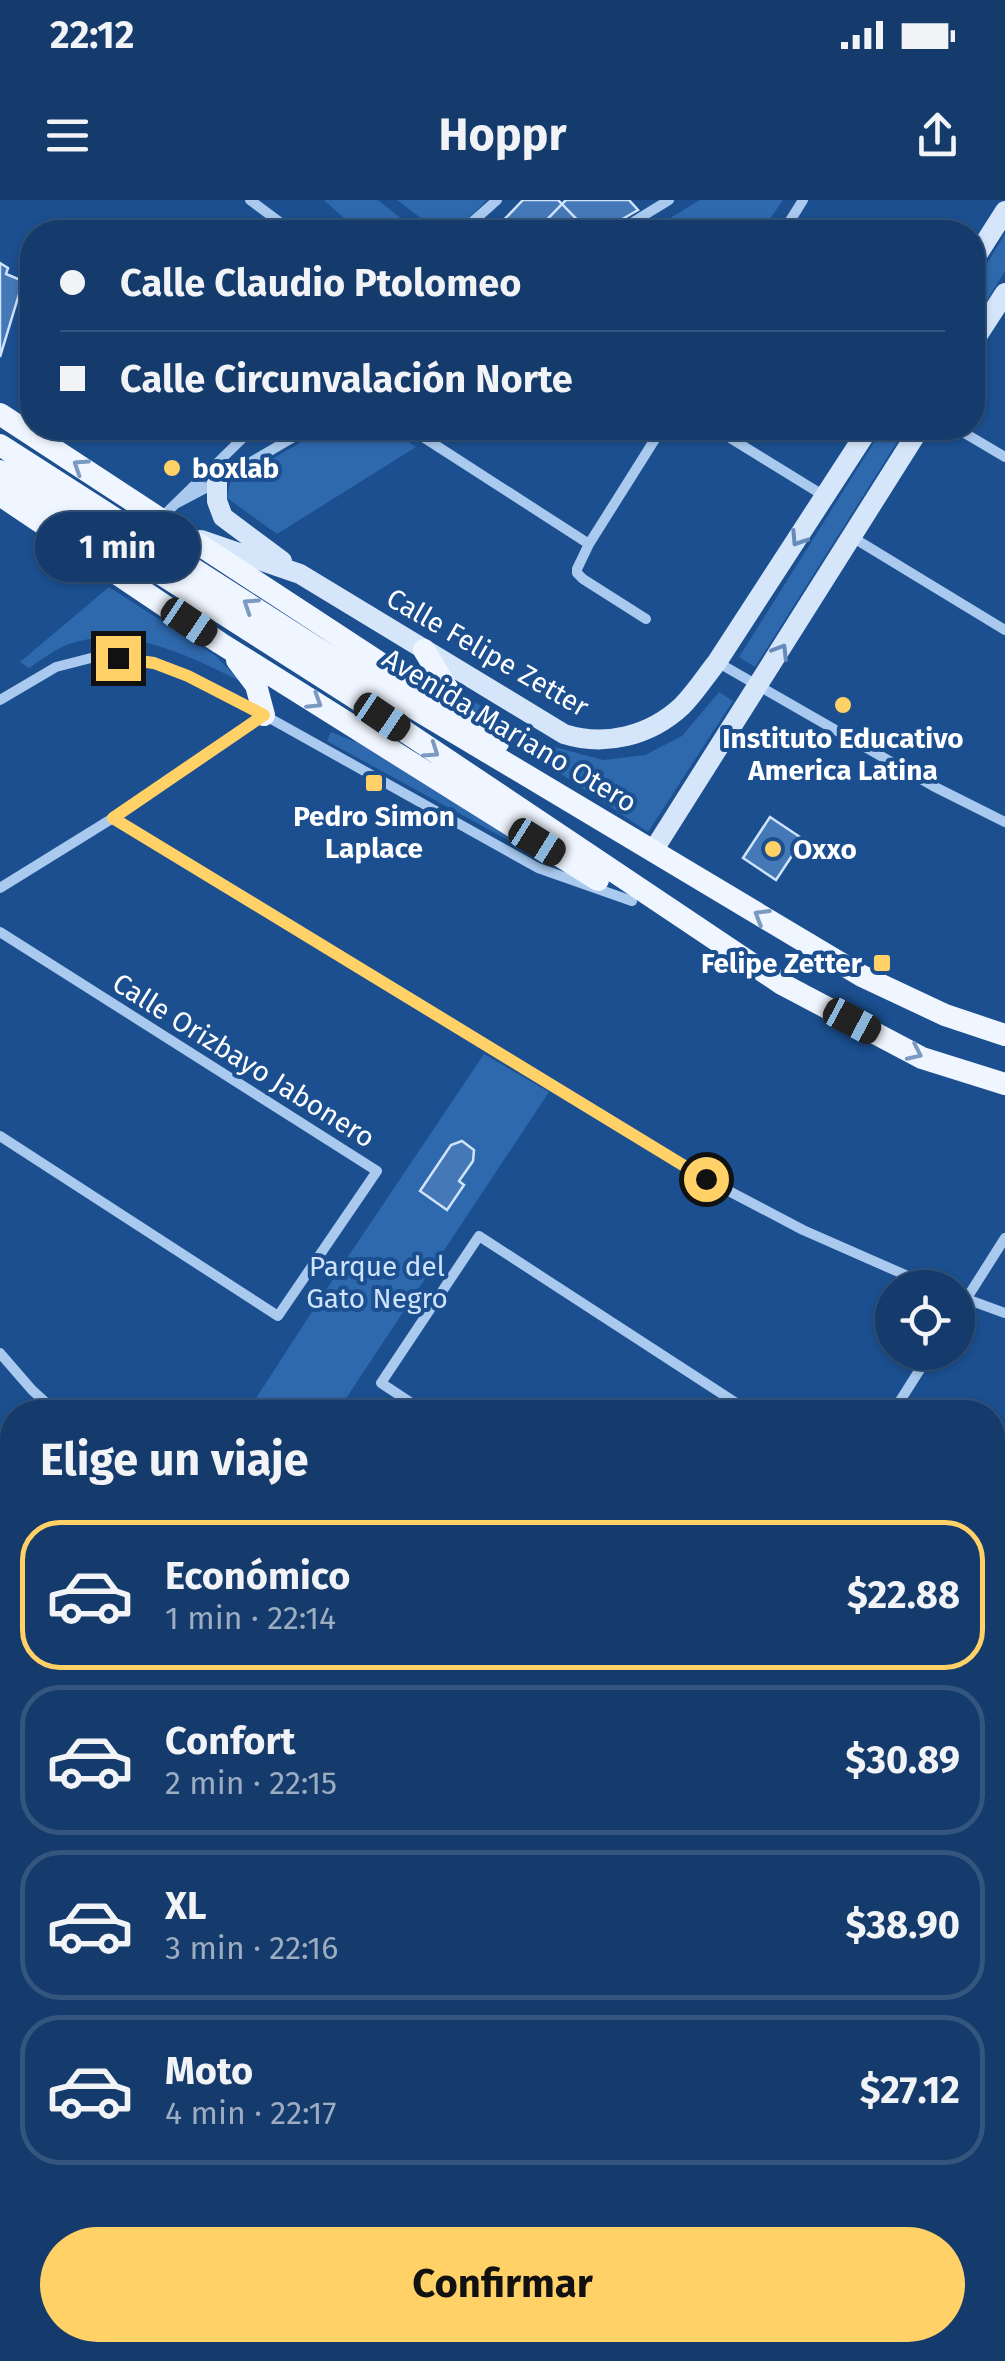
<!DOCTYPE html>
<html lang="es">
<meta charset="utf-8">
<style>
body{margin:0;font-family:"Fira Sans",sans-serif;background:#1d4271;color:#f1f3f6;height:100vh;display:flex;flex-direction:column;font-size:38px;white-space:nowrap}
*{box-sizing:border-box;margin:0}
p{font-size:32px;color:#9dadc1}
.icon{flex:none;width:55px;height:55px;fill:none;stroke:currentColor;stroke-width:2;stroke-linecap:round;stroke-linejoin:round}
.map{position:relative;flex:1;overflow:hidden}
.details{position:absolute;left:0px;top:1200px;width:1005px;height:962px;display:flex;flex-direction:column;background:#143b6b;border-radius:40px 40px 0 0;box-shadow:0 2px 8px #0004,0 0 0 2px #33557e}
.details>*{flex:none}
.hud{position:absolute;left:20px;top:20px;width:965px;height:220px;border-radius:40px;box-shadow:0 2px 8px #0004,0 0 0 2px #33557e;display:grid;align-content:center;height:220px;padding:0 40px;background:#143b6b}
.fabs{position:absolute;left:875px;top:1070px;display:grid;gap:20px}
.fabs a{display:grid;place-items:center;width:100px;height:100px;border-radius:50%;background:#143b6b;box-shadow:0 2px 8px #0004,0 0 0 2px #33557e;font-size:50px}
.end{position:absolute;width:45px;height:45px;margin:-22px;border:12px solid #ffd166;background:#111;box-shadow:0 0 0 5px #111}
.from{border-radius:50%}
.bubble{position:absolute;height:70px;border-radius:35px;background:#143b6b;box-shadow:0 2px 8px #0004,0 0 0 2px #33557e;font-size:32px;font-weight:700;line-height:70px;text-align:center}
.car{position:absolute;width:30px;height:60px;margin:-30px -15px;border-radius:12px;box-shadow:0 0 8px 2px #0007;background:linear-gradient(#222 24%,#8ab4d8 0 40%,#222 0 76%,#8ab4d8 0 86%,#222 0)}
.hud b{display:flex;align-items:center;gap:35px;height:95px;font-size:38px}
.hud b+b{border-top:2px solid #33557e}
.hud i{width:25px;height:25px;background:#f1f3f6}
ul{padding:0;list-style:none}
li{display:flex;align-items:center;gap:30px;height:150px;margin:0 20px 15px;padding:0 20px;border:5px solid #33557e;border-radius:40px}
li div{flex:1}
li b{display:block;font-size:38px}
li em{font-style:normal;font-weight:700}
li.active{border-color:#ffd166}
li>.icon{width:90px;height:90px;stroke-width:1.5}
h2{padding:0 40px;font-size:45px;line-height:120px}
.primary-button{display:flex;gap:20px;margin-top:auto;padding:20px 40px}
.primary-button a{flex:1;height:115px;border-radius:60px;background:#ffd166;color:#111;font-size:40px;font-weight:700;line-height:115px;text-align:center}
.status{display:flex;justify-content:space-between;align-items:center;height:70px;padding:0 50px;background:#143b6b;direction:ltr}
.status svg{height:28px;fill:currentColor}
header{display:flex;justify-content:space-between;align-items:center;height:130px;padding:0 40px;background:#143b6b;font-size:45px;font-weight:700}
.map>svg:first-child{display:block}
</style>
<div class="status"><b>22:12</b><svg viewBox="0 0 49 12"><path d="M0 12V9h3v3zM5 12V6h3v6zM10 12V3h3v9zM15 12V0h3v12zM26 1h20v11H26zM47 4h2v5h-2z"/></svg></div>
<header><svg class="icon" aria-label="menu" viewBox="0 0 24 24"><path d="M4 6h16M4 12h16M4 18h16"/></svg>Hoppr<svg class="icon" aria-label="share" viewBox="0 0 24 24"><path d="M12 15V3M7 8l5-5 5 5M5 13v7h14v-7"/></svg></header>
<div class="map">
<svg width="1005" height="2161" viewBox="0 0 1005 2161">
<rect width="100%" height="100%" fill="#1b4f8f"/>
<!-- green -->
<path fill="#2e69ad" d="M324,0H378L403,20L394,32H359Z
M397,0H487L454,32H439Z
M700,0H783L761,32H647Z
M1005,34V71L973,123V86Z
M326,228H386L416,247L277,334L227,298L230,283Z
M883,228H906L755,467L739,457Z
M109,387L216,456L240,481C189,456 126,424 69,444C55,449 41,460 29,468L20,462Z
M457,492L551,546L603,560L645,555L682,536L719,492L733,501L648,632L467,511Z
M331,532L361,544L515,639L513,643L327,541Z
M484,854L549,892L337,1212H247L343,1064Z
M992,1454L1005,1461V1709L995,1736L992,1735Z
M760,2150H985L987,2161H754Z"/>
<!-- building -->
<path fill="#4478b7" stroke="#cfe3fa" stroke-width="2.5" d="M523,0H558L562,4L535,32H505L498,26Z
M566,0H629L638,10L600,32H589L562,4Z
M562,4L589,32H535Z
M0,63L8,68L6,74L23,81L0,157Z
M770,617L803,639L776,680L743,658Z
M462,941L474,950L473,961L459,981L464,985L447,1010L420,991L451,945Z"/>
<g fill="none" stroke-linecap="round" stroke-linejoin="round">
<!-- minor -->
<path stroke="#a9c9ee" stroke-width="10" d="M250,0L293,32
M461,32L497,0
M617,32L669,0
M783,32L803,0
M409,228L589,344
M714,228L826,297
M956,228L1005,257
M177,303L217,282L309,228
M161,318L253,228
M852,337L1005,430
M646,419L583,379L577,373V369L589,344L662,228
M717,462L933,586L1005,622
M0,500L56,467L91,458H118L154,463L188,476L264,515L538,668L632,701
M113,618L706,979L803,1030L935,1088
M0,688L113,618L264,515
M0,732L377,971L278,1116L0,936
M958,1096L1005,1113
M958,1112L1005,1038
M0,1153L32,1190L56,1212
M425,1212L381,1183L479,1036L750,1212
M893,1212L931,1152
M992,1349L1005,1330
M0,1378L12,1387
M0,1646L12,1679
M0,1754L12,1742
M992,1760L1005,1764
M1005,1848L997,1933L1005,2130
M0,2107L12,2096
M252,2150L262,2161
M739,2161L744,2150"/>
<!-- secondary -->
<path stroke="#d6e6fa" stroke-width="20" d="M972,63L1005,11
M972,144L1005,93
M217,282V301L223,317L282,361
M201,340L300,374L564,534C605,547 650,536 682,506C695,493 705,477 717,462L869,228
M653,651L920,228"/>
<!-- primary -->
<path stroke="#f0f6ff" stroke-width="22" d="M0,214L467,520L498,543
M0,245L362,477L862,776L945,815L1005,835
M0,271L352,496L782,784L922,858L1005,884
M0,295L220,443L598,680
M424,450L462,513
M237,460L256,485L264,515"/>
</g>
<!-- one-way arrows -->
<defs><path id="oneway-chevron" d="M-2-3.5L2.5 0L-2 3.5" fill="none" stroke-width="1.6" stroke-linecap="round" stroke-linejoin="round" transform="scale(2.5)"/></defs>
<g stroke="#7b9ac1">
<use href="#oneway-chevron" transform="translate(80 266) rotate(-147)"/>
<use href="#oneway-chevron" transform="translate(250 405) rotate(-147)"/>
<use href="#oneway-chevron" transform="translate(315 502) rotate(32)"/>
<use href="#oneway-chevron" transform="translate(432 551) rotate(34)"/>
<use href="#oneway-chevron" transform="translate(761 716) rotate(-149)"/>
<use href="#oneway-chevron" transform="translate(915 853) rotate(25)"/>
</g>
<g stroke="#668bba">
<use href="#oneway-chevron" transform="translate(798 339) rotate(123)"/>
<use href="#oneway-chevron" transform="translate(781 451) rotate(-58)"/>
</g>
<g fill="none" stroke-linecap="round" stroke-linejoin="round">
<!-- route -->
<path stroke="#ffd166" stroke-width="12" d="M118,458L154,463L188,476L264,515L113,618L706,979"/>
</g>
<!-- markers -->
<g fill="#ffd166" stroke="#1b4f8f" stroke-width="4">
<circle cx="172" cy="268" r="10"/>
<circle cx="843" cy="505" r="10"/>
<rect x="364" y="573" width="20" height="20" rx="5"/>
<circle cx="773" cy="649" r="10"/>
<rect x="872" y="753" width="20" height="20" rx="5"/>
</g>
<g text-anchor="middle" stroke-width="8" stroke-linejoin="round" paint-order="stroke">
<!-- poi labels -->
<g font-size="28" font-weight="bold" fill="#fff" stroke="#1b4f8f" text-anchor="start">
<text x="192" y="278">boxlab</text>
<text x="843" y="548" text-anchor="middle">Instituto Educativo<tspan x="843" dy="32">America Latina</tspan></text>
<text x="374" y="626" text-anchor="middle">Pedro Simon<tspan x="374" dy="32">Laplace</tspan></text>
<text x="793" y="659">Oxxo</text>
<text x="862" y="773" text-anchor="end">Felipe Zetter</text>
</g>
<!-- street labels -->
<g font-size="28" fill="#fff" stroke="#1b4f8f">
<text transform="translate(488 452) rotate(30)" y="10">Calle Felipe Zetter</text>
<text transform="translate(510 530) rotate(31)" y="10">Avenida Mariano Otero</text>
<text transform="translate(244 860) rotate(32)" y="10">Calle Orizbayo Jabonero</text>
</g>
<!-- park labels -->
<g font-size="28" fill="#cfe3fa" stroke="#1b4f8f">
<text x="377" y="1076">Parque del<tspan x="377" dy="32">Gato Negro</tspan></text>
</g>
</g>
</svg>
<div class="fabs">
<a><svg class="icon" aria-label="locate" viewBox="0 0 24 24"><circle cx="12" cy="12" r="6"/><path d="M12 2v4M12 18v4M2 12h4M18 12h4"/></svg></a>
</div>
<i class="end from" style="left:706px;top:979px"></i>
<i class="end" style="left:118px;top:458px"></i>
<div class="bubble" style="left:35px;top:312px;width:165px">1 min</div>
<i class="car" style="left:189px;top:422px;rotate:124deg"></i>
<i class="car" style="left:382px;top:517px;rotate:124deg"></i>
<i class="car" style="left:537px;top:642px;rotate:122deg"></i>
<i class="car" style="left:852px;top:821px;rotate:118deg"></i>
<div class="hud">
<b><i class="from"></i>Calle Claudio Ptolomeo</b>
<b><i></i>Calle Circunvalación Norte</b>
</div>
<section class="details">
<h2>Elige un viaje</h2>
<ul>
<li class="active"><svg class="icon" aria-label="car" viewBox="0 0 24 24"><path d="M5 17H2v-5l4-1 3-4h7l3 4 3 1v5h-3M9 17h6M6 11h13"/><circle cx="7" cy="17" r="2"/><circle cx="17" cy="17" r="2"/></svg><div><b>Económico</b><p>1 min · 22:14</p></div><em>$22.88</em></li>
<li><svg class="icon" aria-label="car" viewBox="0 0 24 24"><path d="M5 17H2v-5l4-1 3-4h7l3 4 3 1v5h-3M9 17h6M6 11h13"/><circle cx="7" cy="17" r="2"/><circle cx="17" cy="17" r="2"/></svg><div><b>Confort</b><p>2 min · 22:15</p></div><em>$30.89</em></li>
<li><svg class="icon" aria-label="car" viewBox="0 0 24 24"><path d="M5 17H2v-5l4-1 3-4h7l3 4 3 1v5h-3M9 17h6M6 11h13"/><circle cx="7" cy="17" r="2"/><circle cx="17" cy="17" r="2"/></svg><div><b>XL</b><p>3 min · 22:16</p></div><em>$38.90</em></li>
<li><svg class="icon" aria-label="car" viewBox="0 0 24 24"><path d="M5 17H2v-5l4-1 3-4h7l3 4 3 1v5h-3M9 17h6M6 11h13"/><circle cx="7" cy="17" r="2"/><circle cx="17" cy="17" r="2"/></svg><div><b>Moto</b><p>4 min · 22:17</p></div><em>$27.12</em></li>
</ul>
<div class="primary-button"><a>Confirmar</a></div>
</section>
</div>
